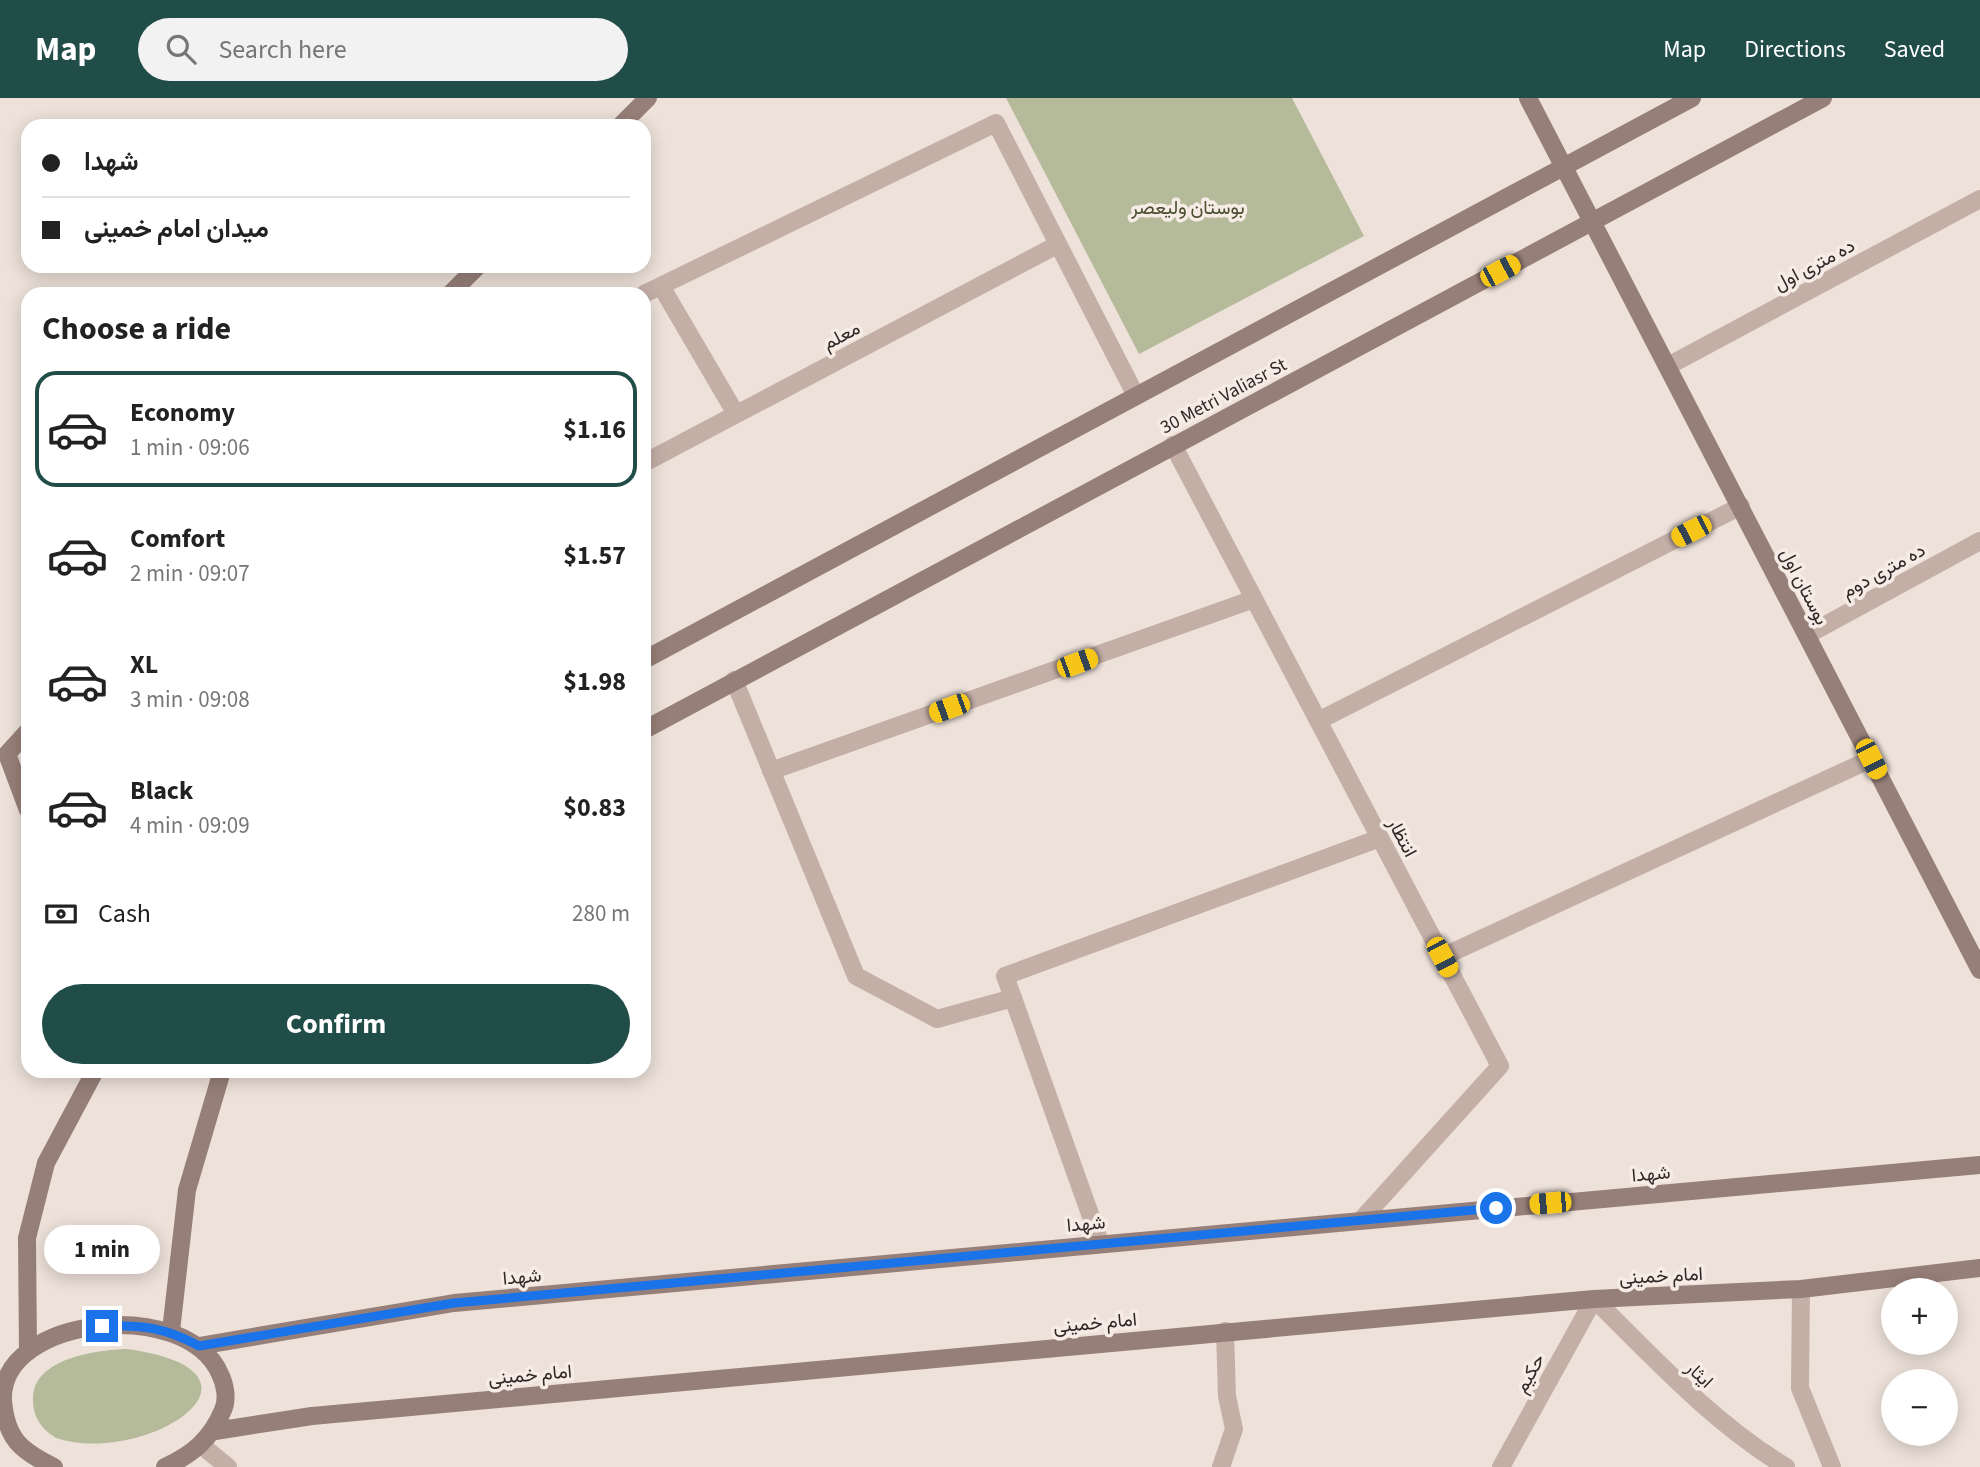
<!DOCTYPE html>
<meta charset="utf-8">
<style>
body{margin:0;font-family:"Source Sans 3",Vazirmatn,sans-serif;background:#f2f2f2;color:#222;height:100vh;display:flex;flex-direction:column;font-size:26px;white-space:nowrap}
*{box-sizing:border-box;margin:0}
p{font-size:23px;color:#767676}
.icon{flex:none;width:38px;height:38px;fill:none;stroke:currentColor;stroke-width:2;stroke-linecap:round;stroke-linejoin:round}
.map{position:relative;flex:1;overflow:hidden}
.details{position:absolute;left:21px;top:189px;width:630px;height:791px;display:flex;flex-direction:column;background:#fff;border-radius:21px;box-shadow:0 4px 18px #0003}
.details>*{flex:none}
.hud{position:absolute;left:21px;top:21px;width:630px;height:154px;border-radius:21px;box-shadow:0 4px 18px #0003;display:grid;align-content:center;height:154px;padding:0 21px;background:#fff}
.buttons{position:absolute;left:1881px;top:1180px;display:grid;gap:14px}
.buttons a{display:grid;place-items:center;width:77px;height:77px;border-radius:50%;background:#fff;box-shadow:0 4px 18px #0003;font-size:35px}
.end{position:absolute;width:32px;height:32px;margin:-16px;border:9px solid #1a73e8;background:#fff;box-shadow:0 0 0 4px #fff}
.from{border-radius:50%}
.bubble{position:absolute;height:49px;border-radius:24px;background:#fff;box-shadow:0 4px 18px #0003;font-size:23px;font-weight:700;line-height:49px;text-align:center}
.car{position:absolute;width:21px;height:42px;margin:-21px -10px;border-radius:9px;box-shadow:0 0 5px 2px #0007;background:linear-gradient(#f5c518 24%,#345 0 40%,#f5c518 0 76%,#345 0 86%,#f5c518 0)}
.hud b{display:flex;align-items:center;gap:24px;height:66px;font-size:26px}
.hud b+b{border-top:2px solid #e0e0e0}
.hud i{width:18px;height:18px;background:#222}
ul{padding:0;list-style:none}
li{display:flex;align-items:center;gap:21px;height:116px;margin:0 14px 10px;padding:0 7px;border:4px solid transparent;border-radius:21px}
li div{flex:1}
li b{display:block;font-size:26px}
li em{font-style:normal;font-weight:700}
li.on{border-color:#214d49}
li>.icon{width:63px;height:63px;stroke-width:1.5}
h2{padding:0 21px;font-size:32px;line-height:84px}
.pay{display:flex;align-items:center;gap:18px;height:77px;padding:0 21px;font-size:26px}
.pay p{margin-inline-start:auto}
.action{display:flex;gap:14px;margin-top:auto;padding:14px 21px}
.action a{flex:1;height:80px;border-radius:42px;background:#214d49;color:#fff;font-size:28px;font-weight:700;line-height:80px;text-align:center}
header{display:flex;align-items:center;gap:42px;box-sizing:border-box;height:98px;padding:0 35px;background:#214d49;color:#fff}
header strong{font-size:33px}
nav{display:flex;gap:38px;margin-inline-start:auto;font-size:24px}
.search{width:490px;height:63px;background:#f2f2f2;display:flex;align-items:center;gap:18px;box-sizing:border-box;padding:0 24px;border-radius:38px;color:#767676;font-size:26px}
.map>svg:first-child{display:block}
</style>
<header>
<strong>Map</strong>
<div class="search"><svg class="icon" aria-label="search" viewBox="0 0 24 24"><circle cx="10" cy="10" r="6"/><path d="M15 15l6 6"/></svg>Search here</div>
<nav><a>Map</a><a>Directions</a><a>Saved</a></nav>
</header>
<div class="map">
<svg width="1980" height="1369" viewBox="0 0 1980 1369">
<rect width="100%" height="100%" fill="#ede1d9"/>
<!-- green -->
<path fill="#b5ba9b" d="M1006,0H1292L1364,138L1139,256Z
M127,1251C291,1274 146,1369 56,1340C41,1331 33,1319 33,1302C32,1260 97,1252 127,1251Z"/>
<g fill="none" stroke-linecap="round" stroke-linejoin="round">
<!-- lane -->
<path stroke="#c4afa7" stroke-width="18" d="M734,582L856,878L937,921L1013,900L1100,1144"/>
<!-- street -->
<path stroke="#c4afa7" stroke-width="18" d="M661,188L736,316
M644,196L996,25L1136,298
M1668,268L1980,101
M1173,347L1500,968L1362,1121
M644,365L1057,147
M1807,537L1980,443
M1318,623L1741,408
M771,673L1254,501
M1442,859L1871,661
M1013,900L1005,878L1380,740
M1801,1191L1800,1290L1832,1369
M201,1347L228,1369
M1221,1369L1234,1331L1227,1298L1225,1233
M1501,1369L1594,1201C1655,1261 1712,1324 1786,1369"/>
<!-- secondary -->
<path stroke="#977f79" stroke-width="18" d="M1528,0L1980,872
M620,28L648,0
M450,196L478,168
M644,562L1692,0
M644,632L1823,0
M28,633L7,656L28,712
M171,1233L187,1092L222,973
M199,1248L454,1205L1980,1067
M28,1254L27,1140L46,1065L95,973
M215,1333L312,1318L1594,1201L1801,1191L1980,1170
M54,1369C21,1353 6,1341 3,1302C0,1218 186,1198 220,1276C225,1286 228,1301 223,1312C211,1341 193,1356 165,1369"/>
</g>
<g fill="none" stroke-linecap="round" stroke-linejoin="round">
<!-- route -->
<path stroke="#1a73e8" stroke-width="9" d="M102,1228C142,1227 164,1229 199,1248L454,1205L1496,1110"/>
</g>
<g text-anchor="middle" stroke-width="7" stroke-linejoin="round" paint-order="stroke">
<!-- park labels -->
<g font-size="19" fill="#464c2d" stroke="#f6ebe5">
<text x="1188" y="116">بوستان ولیعصر</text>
</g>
<!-- street labels -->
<g font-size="19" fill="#312826" stroke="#f6ebe5">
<text transform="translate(1814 166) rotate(-28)" y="7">ده متری اول</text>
<text transform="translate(841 237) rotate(-28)" y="7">معلم</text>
<text transform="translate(1223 297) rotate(-28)" y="7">30 Metri Valiasr St</text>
<text transform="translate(1883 472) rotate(-29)" y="7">ده متری دوم</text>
<text transform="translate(1805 488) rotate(63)" y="7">بوستان اول</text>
<text transform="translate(1403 739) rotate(62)" y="7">انتظار</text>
<text transform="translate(1651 1075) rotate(-5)" y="7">شهدا</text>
<text transform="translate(1086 1125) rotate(-5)" y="7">شهدا</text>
<text transform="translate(1661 1177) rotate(-3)" y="7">امام خمینی</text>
<text transform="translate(522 1178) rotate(-5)" y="7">شهدا</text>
<text transform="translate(1095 1224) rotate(-5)" y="7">امام خمینی</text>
<text transform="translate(1529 1275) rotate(-61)" y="7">حکیم</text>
<text transform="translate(530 1276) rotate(-5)" y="7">امام خمینی</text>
<text transform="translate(1700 1276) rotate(44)" y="7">ایثار</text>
</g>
</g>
</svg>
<div class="buttons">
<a>+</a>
<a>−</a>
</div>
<i class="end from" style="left:1496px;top:1110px"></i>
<i class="end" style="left:102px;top:1228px"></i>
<div class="bubble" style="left:44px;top:1127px;width:116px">1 min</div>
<i class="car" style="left:1500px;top:173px;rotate:62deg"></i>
<i class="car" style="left:1691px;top:433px;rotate:243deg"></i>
<i class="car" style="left:1077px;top:565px;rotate:70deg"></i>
<i class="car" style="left:949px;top:610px;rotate:250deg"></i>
<i class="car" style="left:1871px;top:661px;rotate:153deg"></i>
<i class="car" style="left:1442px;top:859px;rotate:152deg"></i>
<i class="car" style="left:1550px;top:1105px;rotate:265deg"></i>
<div class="hud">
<b><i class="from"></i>شهدا</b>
<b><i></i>میدان امام خمینی</b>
</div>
<section class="details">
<h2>Choose a ride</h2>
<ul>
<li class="on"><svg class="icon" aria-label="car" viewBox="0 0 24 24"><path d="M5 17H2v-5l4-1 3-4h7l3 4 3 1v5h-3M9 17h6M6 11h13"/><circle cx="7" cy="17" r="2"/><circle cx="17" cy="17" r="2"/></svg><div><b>Economy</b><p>1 min · 09:06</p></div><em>$1.16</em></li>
<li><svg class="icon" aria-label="car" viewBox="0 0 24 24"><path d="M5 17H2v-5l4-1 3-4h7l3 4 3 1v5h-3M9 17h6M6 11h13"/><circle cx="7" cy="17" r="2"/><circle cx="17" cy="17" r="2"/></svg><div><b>Comfort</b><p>2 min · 09:07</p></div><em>$1.57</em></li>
<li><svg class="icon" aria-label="car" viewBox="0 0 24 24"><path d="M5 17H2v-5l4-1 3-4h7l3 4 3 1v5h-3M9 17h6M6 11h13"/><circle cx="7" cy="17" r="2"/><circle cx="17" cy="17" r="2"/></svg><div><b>XL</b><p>3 min · 09:08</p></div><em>$1.98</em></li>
<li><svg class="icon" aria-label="car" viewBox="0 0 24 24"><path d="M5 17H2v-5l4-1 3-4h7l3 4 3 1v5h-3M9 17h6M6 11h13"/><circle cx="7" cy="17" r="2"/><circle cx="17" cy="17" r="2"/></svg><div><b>Black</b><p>4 min · 09:09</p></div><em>$0.83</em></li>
</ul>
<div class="pay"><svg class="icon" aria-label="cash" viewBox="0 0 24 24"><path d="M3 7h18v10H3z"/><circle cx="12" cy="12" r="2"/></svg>Cash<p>280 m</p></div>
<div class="action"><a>Confirm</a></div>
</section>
</div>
